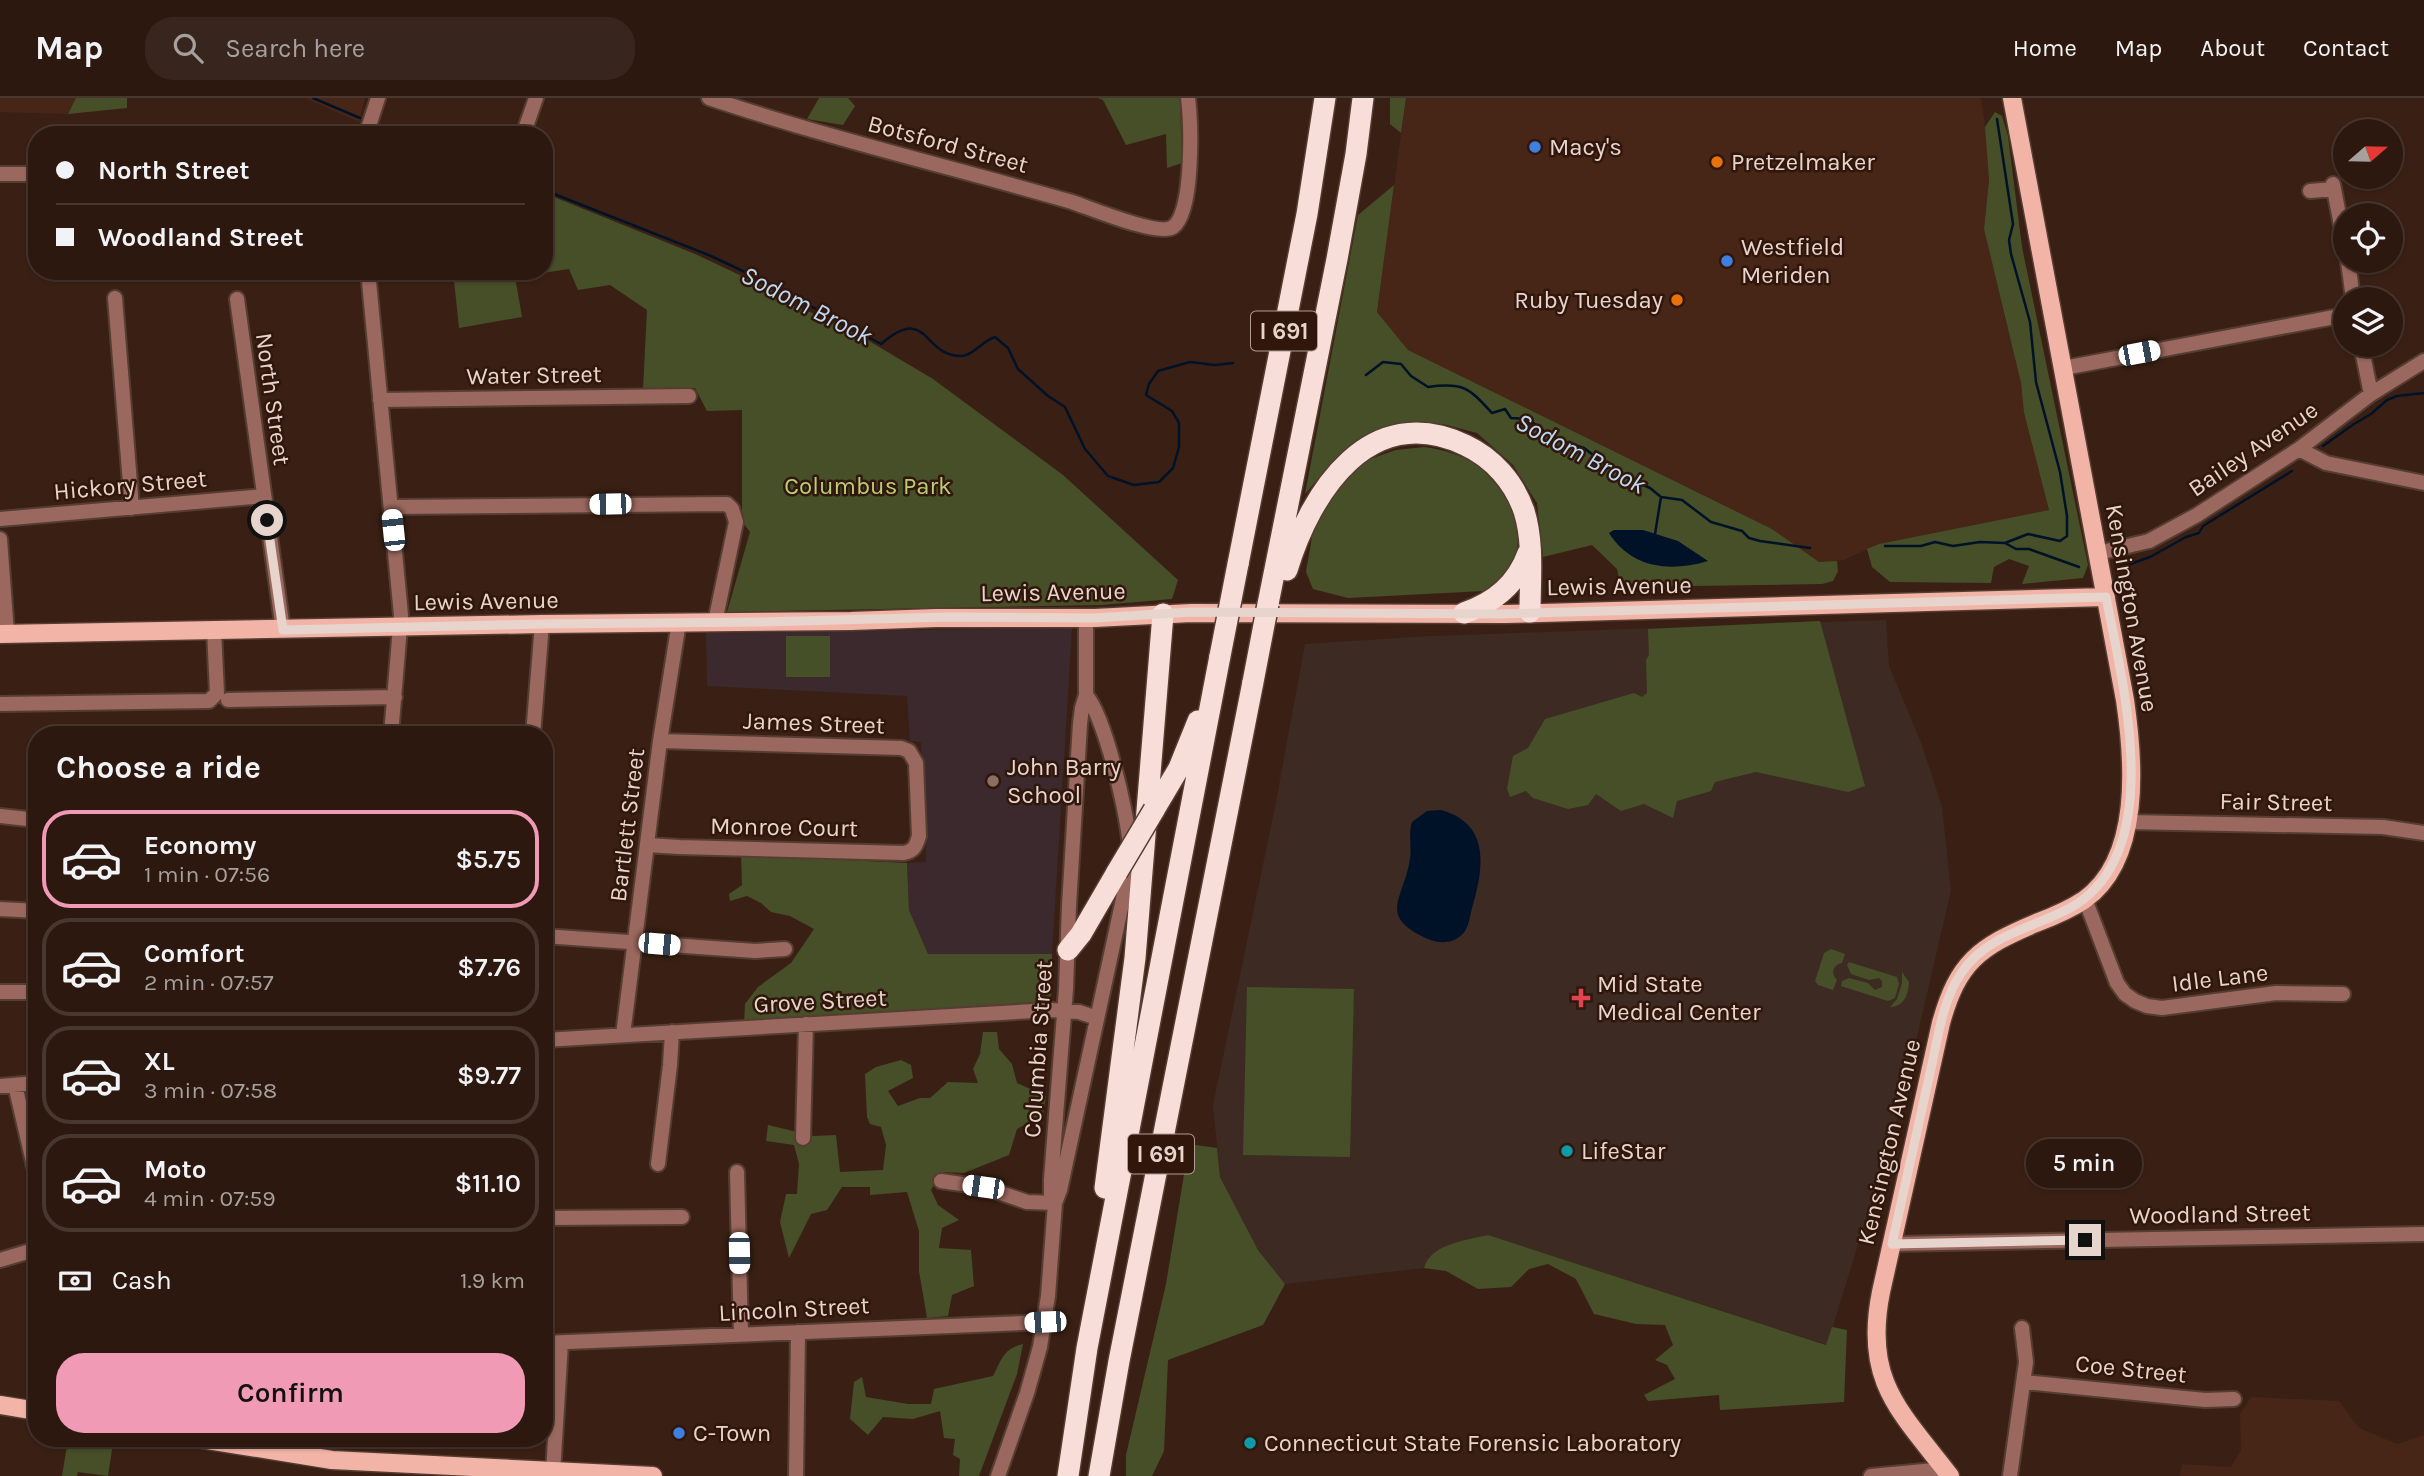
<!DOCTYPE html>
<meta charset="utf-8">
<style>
body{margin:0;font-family:Karla,sans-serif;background:#38251d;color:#f1f3f6;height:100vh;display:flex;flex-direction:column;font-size:26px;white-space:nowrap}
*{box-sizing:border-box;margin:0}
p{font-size:23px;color:#a6a09e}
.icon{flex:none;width:38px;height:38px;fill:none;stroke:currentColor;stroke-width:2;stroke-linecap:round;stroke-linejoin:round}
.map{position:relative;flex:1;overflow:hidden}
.side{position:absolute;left:28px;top:628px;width:525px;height:721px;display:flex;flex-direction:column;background:#2c180f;border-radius:28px;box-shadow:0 2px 5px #0004,0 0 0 2px #48372f}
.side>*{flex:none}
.banner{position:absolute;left:28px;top:28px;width:525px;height:154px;border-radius:28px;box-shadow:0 2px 5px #0004,0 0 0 2px #48372f;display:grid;align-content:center;height:154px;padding:0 28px;background:#2c180f}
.needle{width:46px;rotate:70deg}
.tools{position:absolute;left:2333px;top:21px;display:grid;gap:14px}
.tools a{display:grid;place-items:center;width:70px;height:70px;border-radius:50%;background:#2c180f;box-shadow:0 2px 5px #0004,0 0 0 2px #48372f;font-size:35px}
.end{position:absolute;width:32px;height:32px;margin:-16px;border:9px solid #e7d5cd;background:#111;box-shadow:0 0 0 4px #111}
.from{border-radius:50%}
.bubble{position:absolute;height:49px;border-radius:24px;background:#2c180f;box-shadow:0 2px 5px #0004,0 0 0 2px #48372f;font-size:23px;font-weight:600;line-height:49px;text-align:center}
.car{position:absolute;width:21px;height:42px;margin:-21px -10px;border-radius:9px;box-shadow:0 0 5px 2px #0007;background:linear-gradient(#fff 24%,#345 0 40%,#fff 0 76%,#345 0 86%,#fff 0)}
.banner b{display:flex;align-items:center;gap:24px;height:66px;font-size:26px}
.banner b+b{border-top:2px solid #48372f}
.banner i{width:18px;height:18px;background:#f1f3f6}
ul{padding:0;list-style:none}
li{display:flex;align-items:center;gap:21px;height:98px;margin:0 14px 10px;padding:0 14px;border:4px solid #48372f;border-radius:28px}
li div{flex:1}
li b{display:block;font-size:26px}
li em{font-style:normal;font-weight:600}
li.selected{border-color:#f09ab6}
li>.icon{width:63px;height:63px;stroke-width:1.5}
h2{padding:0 28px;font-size:32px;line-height:84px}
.pay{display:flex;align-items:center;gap:18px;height:77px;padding:0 28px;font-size:26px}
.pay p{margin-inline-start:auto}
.action{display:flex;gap:14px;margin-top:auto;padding:14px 28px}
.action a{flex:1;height:80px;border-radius:28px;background:#f09ab6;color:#111;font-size:28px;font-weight:600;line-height:80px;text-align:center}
header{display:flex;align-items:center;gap:42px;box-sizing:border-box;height:98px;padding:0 35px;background:#2c180f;border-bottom:2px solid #48372f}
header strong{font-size:33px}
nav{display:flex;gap:38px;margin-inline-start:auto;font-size:24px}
.search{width:490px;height:63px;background:#38251d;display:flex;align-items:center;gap:18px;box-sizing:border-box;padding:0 24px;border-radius:28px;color:#a6a09e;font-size:26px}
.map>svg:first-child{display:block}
</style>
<header>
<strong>Map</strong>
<div class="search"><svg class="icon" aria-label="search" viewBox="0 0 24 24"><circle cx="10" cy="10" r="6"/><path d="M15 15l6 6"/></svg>Search here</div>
<nav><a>Home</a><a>Map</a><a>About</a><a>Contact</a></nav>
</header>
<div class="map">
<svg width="2424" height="1378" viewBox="0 0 2424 1378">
<rect width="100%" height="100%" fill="#3a2014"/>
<!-- built -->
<path fill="#472517" d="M0,0H76L68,16L0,14Z
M305,0H365L359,24Z
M1406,0H1981L1987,42L1989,82L1984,131L2021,285L2024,315L2049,412L1879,446L1844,462L1819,465L1772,431L1408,252L1377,214Z
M2251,1299L2339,1303L2359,1330L2397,1346L2424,1337V1378H2180L2182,1366L2231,1369L2241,1352L2240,1316Z"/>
<!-- education -->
<path fill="#3c292d" d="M1072,530L1052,856H928L909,812L907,765L926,764V723L921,644L910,643L907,598L707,588L706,535Z"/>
<!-- medical -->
<path fill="#3c2a23" d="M1886,522L1889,568L1922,647L1942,709L1951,793L1900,1011L1827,1247L1488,1137L1426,1164L1424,1170L1285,1186L1258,1152L1220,1079L1213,1007L1275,709L1305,546L1431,538Z"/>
<!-- green -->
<path fill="#464f28" d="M76,0H127V10L68,16Z
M819,0H848L855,8L843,27L807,21Z
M1098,0H1180L1182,65L1167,70L1166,36L1126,47L1103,2Z
M1390,0H1406L1401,35L1390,26Z
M1995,14L2002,18L2008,38L2022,149L2088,467L2083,480L2022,486L2029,468L2009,461L1994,469L1991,485L1890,484L1872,469L1867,451L1879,446L2049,412L2024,315L2021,285L1984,131L1989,82L1985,29Z
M1394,87L1377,214L1408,252L1772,431L1819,464L1837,463L1838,473L1833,483L1822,486L1621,489L1617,471L1592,447L1543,459L1537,405L1513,367L1477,335L1443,326L1397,327L1369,335L1333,364L1305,396L1358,117Z
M544,95L695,156L784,198L778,203L806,212L864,240L933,281L1063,377L1178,482L1172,501L1101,507L727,514L750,434L742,423V312L707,313L695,290L643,291L647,212L610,187L578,192L569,171L515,179L522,219L459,230L453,173H544Z
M1425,349C1443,352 1459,356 1476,366C1482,369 1486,376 1491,381C1516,407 1528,441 1508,473C1500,485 1497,488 1484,493L1348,500L1313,491L1306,474L1313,433L1330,400L1348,376L1370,361L1396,352Z
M1820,523L1865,688L1848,694L1756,674L1715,684L1711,693L1677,703L1673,720L1644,706L1621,713L1596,696L1588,707L1568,711L1533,700L1526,693L1510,699L1507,691L1513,658L1528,650L1545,621L1634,595L1642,599L1647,595L1646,562L1649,557L1648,531Z
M786,538H830V579H786Z
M741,757L907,765L909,812L928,856H1052L1051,903L744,926L745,906L758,889L791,865L814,831L790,818L771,814L761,805L747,798L730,803L729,796L742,787Z
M1831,851L1845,856L1842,865C1833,867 1830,875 1837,882L1833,892L1818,887L1815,883L1824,855Z
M1849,864L1897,879L1899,886L1895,900L1888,903L1841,888L1842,883L1849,880L1868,885L1875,892L1882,889V883L1879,880L1869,882L1851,876L1847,867Z
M1902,874L1909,884C1908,897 1905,908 1890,909L1897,901L1902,885Z
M1247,889L1354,891L1350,1059L1243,1057Z
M983,934H997L999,951L1012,966L1017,985L1046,998L1043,1017L1017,1031L1009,1057L964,1075L941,1074L931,1092L938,1107L959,1122L942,1130L939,1150L971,1152L974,1188L952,1197L948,1218L927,1220L919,1173V1133L907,1094L870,1097V1089H842L827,1112L811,1116L789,1160L780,1124L786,1096H797L799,1066L794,1047L766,1043L768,1027L814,1038L836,1037L840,1074L883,1072L886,1047L881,1029L870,1026L867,1019L865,976L876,969L901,962L911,967L913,980L888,993L898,1008L920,1000H930L948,984L978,985L973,971L980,956Z
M1189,1046L1217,1050L1220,1079L1258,1152L1285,1186L1263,1227L1168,1262L1164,1353L1152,1378H1126V1357L1166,1186Z
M1488,1137L1826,1247L1832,1229L1847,1232L1844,1304L1720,1312L1719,1297L1648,1303L1644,1297L1675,1281L1667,1267L1655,1262L1673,1247L1665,1227L1636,1226L1594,1216L1576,1181L1548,1166L1529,1171L1511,1189L1478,1191L1446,1173L1424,1170C1430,1146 1467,1142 1488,1137Z
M1023,1246L1017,1276L979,1378H959L960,1361L953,1357L955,1341L944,1340L940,1313L913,1321L883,1319L868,1337L850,1321L854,1284L862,1279L866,1299L908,1306H931L934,1291L993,1278C1002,1261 1003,1251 1023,1246Z
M68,1341L113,1345L108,1378L78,1374L77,1378H62Z"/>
<!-- water -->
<path fill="#001227" d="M1614,432H1643L1678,443L1708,463C1670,474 1632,471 1609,435Z
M1441,712C1492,726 1483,772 1472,810C1469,821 1469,833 1459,839C1451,846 1437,845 1428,841C1376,818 1404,801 1410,761C1412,749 1408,737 1412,724L1427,713Z"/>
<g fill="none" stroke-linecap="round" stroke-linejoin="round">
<!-- stream -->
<path stroke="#001227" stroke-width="2.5" d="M313,0L360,20
M1997,21L2013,126L2009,142L2011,156L2030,224L2036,284L2060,374L2067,418V438L2060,443L2028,436L2005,445
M383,29L404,37
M544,92L711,158L764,183L881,246C929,205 922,259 962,258C974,257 982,243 995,239L1008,250L1018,271L1048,298L1065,309L1085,351L1108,378L1134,387L1159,384L1173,370L1179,349V325L1172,313L1146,297L1149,286L1158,273L1190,264L1215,267L1233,265
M1366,277L1383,264L1401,266L1411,278L1428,289C1464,284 1469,290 1492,315L1505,311L1511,320L1528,321L1553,340L1584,350L1605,366L1630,381L1650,390L1661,399L1682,402L1711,424L1742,433L1749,440L1760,443L1810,450
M2323,348L2354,326L2371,316L2387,302L2397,298L2424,295
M1655,436L1661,399
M1885,448H1921L1935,444L1953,448L1980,444L2005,445L2016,451H2029L2079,469
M2119,470L2150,459L2186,439L2199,435L2203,428L2292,373"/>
<!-- minor casing -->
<g stroke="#563d32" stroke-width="18">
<path id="minor" d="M709,0C828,40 951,69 1072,104C1090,110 1159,139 1173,129C1194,114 1191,25 1188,0
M366,37L378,0
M523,37L536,0
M0,76H37
M2333,86L2345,148
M2310,93L2334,91
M2348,163L2353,201
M368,173L401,517L391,637
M115,200L132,410
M237,201L283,532
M2361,247L2371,296
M2064,270L2345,217
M380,302L689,298
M2299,351L2326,365L2424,385
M391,409L727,406L732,411L736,424L715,524
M0,421L264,398
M0,441L7,535
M2098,455L2149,443L2197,417L2299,351L2371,296L2424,263
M228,602L395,599
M0,606L209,603L217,595L214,532
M533,637L542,526
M0,718L37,722
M2127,724L2383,729L2424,735
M647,747L679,749L904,755C914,753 916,748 919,738L916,665L909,653L901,650L660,643
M2085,801L2117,885L2125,896L2135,903L2147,908L2162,910L2276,895L2343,896
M0,811L37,813
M544,838L755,853L785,851
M0,894H37
M623,937L660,643L679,524
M544,942L1051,912L1079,914L1097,920
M15,987L37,1081
M0,988L37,985
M803,1040L806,926
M658,1066L670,967L672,934
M737,1074L741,1237
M941,1083L983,1089L1027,1104L1055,1105
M1055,1105L1060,1092L1131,764C1132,732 1106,620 1086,597
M544,1120L682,1119
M1892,1146L2424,1136
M0,1162L37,1151
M544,1245L1045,1224
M2024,1284L2205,1302L2234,1301
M299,1358L302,1340
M553,1375L561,1245
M796,1378L798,1234
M998,1378L1027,1295L1040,1249L1048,1198L1055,1105L1051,1097V1081L1066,891L1069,808L1080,626L1082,610L1086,597V520
M1871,1378L1945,1371
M2010,1378L2026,1264L2022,1230"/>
</g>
<!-- major casing -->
<g stroke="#563d32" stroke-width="21">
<path id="major" d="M0,536L542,526L851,523L936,520H1095L1191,515L1505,516L2106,499
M0,1307L37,1313
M195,1340L332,1362L653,1378
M1950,1378C1900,1313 1863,1283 1881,1194L1941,925C1958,864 1979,849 2036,825C2052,819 2069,812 2084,802C2142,761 2134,663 2125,602L2012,0"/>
</g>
<!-- highway casing -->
<g stroke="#563d32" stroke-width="24">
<path id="highway" d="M1238,466L1307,116L1325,0
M1287,472C1311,393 1370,302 1465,347C1493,360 1514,384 1524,413C1534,444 1530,482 1530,514
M1268,506L1337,161L1356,56L1363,0
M1464,515C1495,504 1517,486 1528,455
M1154,712L1179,670L1198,623
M1068,852L1081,836L1117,774
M1105,1090L1135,860L1163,516
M1068,1378L1087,1250L1220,558
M1099,1378L1119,1263L1253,584"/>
</g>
<!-- minor -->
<use href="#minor" stroke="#9a685e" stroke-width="14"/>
<!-- major -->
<use href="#major" stroke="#f3b4a8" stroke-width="18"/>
<!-- highway -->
<use href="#highway" stroke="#f8ded9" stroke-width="21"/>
<!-- highway-bridge casing -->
<g stroke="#563d32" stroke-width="24" stroke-linecap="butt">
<path id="highway-bridge" d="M1220,558L1238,466
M1253,584L1268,506
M1117,774L1154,712"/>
</g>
<!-- highway-bridge -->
<use href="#highway-bridge" stroke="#f8ded9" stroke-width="21"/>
</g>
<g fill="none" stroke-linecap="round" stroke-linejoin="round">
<!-- route -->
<path stroke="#e7d5cd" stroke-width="9" d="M267,422L283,532L542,526L761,524L948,519L1095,520L1191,514L1500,516L2106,499C2123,587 2168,756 2070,810C2033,830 1987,837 1962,874C1942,902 1938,941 1930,975C1917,1032 1905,1089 1892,1146L2085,1142"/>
</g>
<!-- markers -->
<g fill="#3f7fe0" stroke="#30160b" stroke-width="2.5">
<circle cx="1535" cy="49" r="7"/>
<circle cx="1727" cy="163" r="7"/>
<circle cx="679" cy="1335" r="7"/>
</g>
<g fill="#e8710a" stroke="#30160b" stroke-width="2.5">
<circle cx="1717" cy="64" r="7"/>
<circle cx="1677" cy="202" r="7"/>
</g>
<circle fill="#8d6e63" stroke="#30160b" stroke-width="2.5" cx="993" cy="683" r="7"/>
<path fill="#e0444e" stroke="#30160b" stroke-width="2.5" d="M1577.5 889.5h7v7h7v7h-7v7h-7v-7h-7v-7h7z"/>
<g fill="#0f9aa8" stroke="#30160b" stroke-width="2.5">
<circle cx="1567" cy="1053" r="7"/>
<circle cx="1250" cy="1345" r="7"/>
</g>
<g text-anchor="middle" stroke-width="5" stroke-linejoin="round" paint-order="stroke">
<!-- shield labels -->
<g fill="#30160b" stroke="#b09c93" stroke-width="2">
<rect x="1251" y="213.5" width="66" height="39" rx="5"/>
<rect x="1128" y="1036.5" width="66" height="39" rx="5"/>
</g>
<g font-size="23" font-weight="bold" fill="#e7d5cd">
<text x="1284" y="241">I 691</text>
<text x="1161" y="1064">I 691</text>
</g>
<!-- street labels -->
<g font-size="24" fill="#e7d5cd" stroke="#30160b">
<text transform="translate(948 46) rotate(15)" y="8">Botsford Street</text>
<text transform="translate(534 277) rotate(-1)" y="8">Water Street</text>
<text transform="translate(273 301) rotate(82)" y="8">North Street</text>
<text transform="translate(2253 351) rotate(-34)" y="8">Bailey Avenue</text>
<text transform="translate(130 387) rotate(-5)" y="8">Hickory Street</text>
<text transform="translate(1619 488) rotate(-1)" y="8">Lewis Avenue</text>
<text transform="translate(1053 494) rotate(-1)" y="8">Lewis Avenue</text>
<text transform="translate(486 503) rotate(-1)" y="8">Lewis Avenue</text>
<text transform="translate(2132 510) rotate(80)" y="8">Kensington Avenue</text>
<text transform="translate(814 625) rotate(2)" y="8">James Street</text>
<text transform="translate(2276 704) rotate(1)" y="8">Fair Street</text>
<text transform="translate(627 727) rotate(-83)" y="8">Bartlett Street</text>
<text transform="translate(784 729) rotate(1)" y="8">Monroe Court</text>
<text transform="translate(2220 880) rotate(-7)" y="8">Idle Lane</text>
<text transform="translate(820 903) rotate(-3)" y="8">Grove Street</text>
<text transform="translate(1038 951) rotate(-86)" y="8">Columbia Street</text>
<text transform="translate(1889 1044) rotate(-77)" y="8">Kensington Avenue</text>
<text transform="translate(2220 1116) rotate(-1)" y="8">Woodland Street</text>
<text transform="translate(794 1211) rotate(-3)" y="8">Lincoln Street</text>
<text transform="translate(2131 1271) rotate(6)" y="8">Coe Street</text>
</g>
<!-- poi labels -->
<g font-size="24" fill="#e7d5cd" stroke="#30160b" text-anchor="start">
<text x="1549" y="57">Macy's</text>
<text x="1731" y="72">Pretzelmaker</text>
<text x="1741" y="157">Westfield<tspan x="1741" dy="28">Meriden</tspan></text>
<text x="1663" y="210" text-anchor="end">Ruby Tuesday</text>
<text x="1007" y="677">John Barry<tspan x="1007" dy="28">School</tspan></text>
<text x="1597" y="894">Mid State<tspan x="1597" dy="28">Medical Center</tspan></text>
<text x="1581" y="1061">LifeStar</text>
<text x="693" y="1343">C-Town</text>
<text x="1264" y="1353">Connecticut State Forensic Laboratory</text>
</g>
<!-- park labels -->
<g font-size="24" fill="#bace73" stroke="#30160b">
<text x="868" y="396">Columbus Park</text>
</g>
<!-- water labels -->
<g font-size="26" font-style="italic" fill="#bdd9f3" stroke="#30160b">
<text transform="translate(807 207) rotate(27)" y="9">Sodom Brook</text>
<text transform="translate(1581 355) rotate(28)" y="9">Sodom Brook</text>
</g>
</g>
</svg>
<div class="tools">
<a><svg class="needle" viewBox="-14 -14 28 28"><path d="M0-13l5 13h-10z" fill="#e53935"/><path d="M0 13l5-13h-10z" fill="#a6a09e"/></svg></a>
<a><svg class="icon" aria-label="locate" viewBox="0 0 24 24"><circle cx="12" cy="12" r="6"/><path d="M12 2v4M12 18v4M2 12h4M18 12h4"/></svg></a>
<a><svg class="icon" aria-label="layers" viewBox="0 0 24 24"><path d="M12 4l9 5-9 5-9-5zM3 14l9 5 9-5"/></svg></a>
</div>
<i class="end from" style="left:267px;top:422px"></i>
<i class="end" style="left:2085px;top:1142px"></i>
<div class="bubble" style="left:2026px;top:1041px;width:116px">5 min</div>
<i class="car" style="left:2139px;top:255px;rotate:79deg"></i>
<i class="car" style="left:610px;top:406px;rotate:269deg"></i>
<i class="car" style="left:393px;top:432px;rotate:354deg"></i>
<i class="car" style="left:659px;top:846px;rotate:95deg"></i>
<i class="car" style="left:983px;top:1089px;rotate:278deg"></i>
<i class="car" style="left:739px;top:1155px;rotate:179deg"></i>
<i class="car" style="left:1045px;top:1224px;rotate:268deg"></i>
<div class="banner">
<b><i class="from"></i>North Street</b>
<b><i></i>Woodland Street</b>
</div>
<section class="side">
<h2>Choose a ride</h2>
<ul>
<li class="selected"><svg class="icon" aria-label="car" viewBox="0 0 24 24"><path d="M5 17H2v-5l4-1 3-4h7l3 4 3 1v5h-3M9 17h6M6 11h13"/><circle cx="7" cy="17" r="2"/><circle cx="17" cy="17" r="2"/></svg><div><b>Economy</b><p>1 min · 07:56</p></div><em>$5.75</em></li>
<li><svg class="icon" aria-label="car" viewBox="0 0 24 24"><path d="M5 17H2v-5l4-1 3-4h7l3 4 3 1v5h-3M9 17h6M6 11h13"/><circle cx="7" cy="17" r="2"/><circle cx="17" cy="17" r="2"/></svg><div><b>Comfort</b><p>2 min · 07:57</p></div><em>$7.76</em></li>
<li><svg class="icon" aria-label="car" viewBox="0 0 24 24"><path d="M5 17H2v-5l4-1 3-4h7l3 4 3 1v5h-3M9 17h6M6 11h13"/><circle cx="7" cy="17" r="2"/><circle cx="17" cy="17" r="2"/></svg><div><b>XL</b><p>3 min · 07:58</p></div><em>$9.77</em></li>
<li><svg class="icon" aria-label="car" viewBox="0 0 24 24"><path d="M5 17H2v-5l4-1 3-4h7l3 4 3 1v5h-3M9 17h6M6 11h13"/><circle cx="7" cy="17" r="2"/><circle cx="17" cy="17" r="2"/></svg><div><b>Moto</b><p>4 min · 07:59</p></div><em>$11.10</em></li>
</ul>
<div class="pay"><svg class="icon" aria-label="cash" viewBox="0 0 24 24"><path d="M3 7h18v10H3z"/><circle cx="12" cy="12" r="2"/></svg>Cash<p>1.9 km</p></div>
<div class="action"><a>Confirm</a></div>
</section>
</div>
